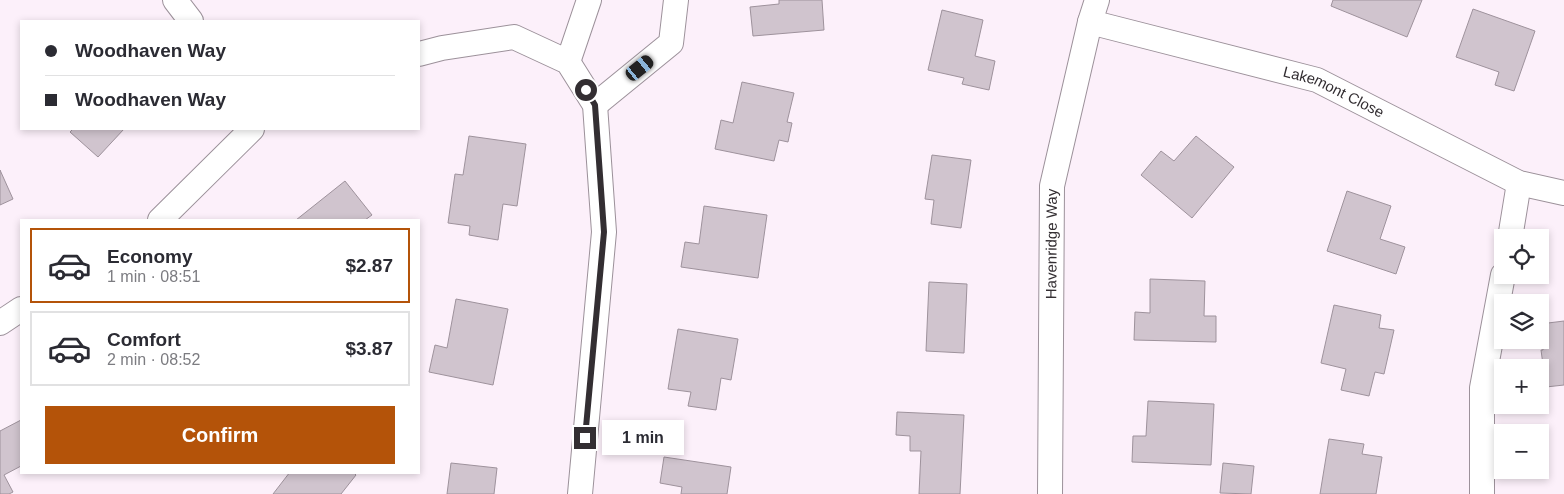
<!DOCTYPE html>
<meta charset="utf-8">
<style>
body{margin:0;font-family:Helvetica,sans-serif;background:#f7f7f7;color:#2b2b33;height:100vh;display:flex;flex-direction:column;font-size:19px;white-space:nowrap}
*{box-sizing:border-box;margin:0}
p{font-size:16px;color:#7c7c81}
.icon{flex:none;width:28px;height:28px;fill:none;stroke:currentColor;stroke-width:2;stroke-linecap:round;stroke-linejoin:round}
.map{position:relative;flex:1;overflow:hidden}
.side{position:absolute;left:20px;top:219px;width:400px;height:255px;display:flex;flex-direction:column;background:#fff;border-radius:0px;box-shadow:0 2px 8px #0003}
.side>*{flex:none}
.banner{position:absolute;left:20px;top:20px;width:400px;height:110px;border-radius:0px;box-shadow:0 2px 8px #0003;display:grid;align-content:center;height:110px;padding:0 25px;background:#fff}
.buttons{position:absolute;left:1494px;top:229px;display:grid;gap:10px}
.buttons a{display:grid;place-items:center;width:55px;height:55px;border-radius:0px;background:#fff;box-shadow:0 2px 8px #0003;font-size:25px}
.end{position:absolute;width:22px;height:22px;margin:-11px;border:6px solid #332e32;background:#fff;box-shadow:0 0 0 2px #fff}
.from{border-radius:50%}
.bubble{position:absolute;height:35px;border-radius:0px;background:#fff;box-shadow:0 2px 8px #0003;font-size:16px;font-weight:700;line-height:35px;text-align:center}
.car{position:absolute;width:15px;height:30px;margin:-15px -8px;border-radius:6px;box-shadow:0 0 4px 1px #0007;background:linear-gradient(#222 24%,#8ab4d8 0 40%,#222 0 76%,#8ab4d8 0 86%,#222 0)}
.banner b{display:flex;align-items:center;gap:18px;height:48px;font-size:19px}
.banner b+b{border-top:1px solid #e1e1e2}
.banner i{width:12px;height:12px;background:#2b2b33}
ul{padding:9px 0 0;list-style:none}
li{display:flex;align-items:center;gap:15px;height:75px;margin:0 10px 8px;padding:0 15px;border:2px solid #e1e1e2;border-radius:0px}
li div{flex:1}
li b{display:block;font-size:19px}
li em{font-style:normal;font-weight:700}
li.selected{border-color:#b45309}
li>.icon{width:45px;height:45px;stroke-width:1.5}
.cta{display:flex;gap:10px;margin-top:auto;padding:10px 25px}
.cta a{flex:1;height:58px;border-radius:0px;background:#b45309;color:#fff;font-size:20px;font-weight:700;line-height:58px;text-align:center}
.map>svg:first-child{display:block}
</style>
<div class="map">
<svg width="1564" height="494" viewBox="0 0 1564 494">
<rect width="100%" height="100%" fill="#fcf0fa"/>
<!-- building -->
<path fill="#d0c4ce" stroke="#9e929c" d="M779,0H822L824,30L753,36L750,7L779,4Z
M1333,0H1422L1407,37L1331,6Z
M1473,9L1535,31L1514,91L1495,85L1499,72L1456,57Z
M942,10L983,20L975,56L995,61L989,90L962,84L964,78L928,70Z
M742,82L794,93L787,122L792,123L788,142L779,140L774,161L715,149L721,120L733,123Z
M73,129H124L98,157L70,132Z
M469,136L526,144L517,206L503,204L498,240L469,235L470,226L448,223L455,174L463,175Z
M1196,136L1234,167L1192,218L1141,175L1161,151L1174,161Z
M932,155L971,160L961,228L931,224L934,200L925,199Z
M0,170L13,199L0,205Z
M345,181L372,215L365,220H296Z
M1347,191L1391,206L1380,239L1405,247L1396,274L1327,251Z
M704,206L767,215L758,278L681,267L685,242L699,244Z
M1150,279L1205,281L1204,316H1216V342L1134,340L1135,312L1150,313Z
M929,282L967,284L964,353L926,351Z
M456,299L508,309L493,385L429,372L435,345L447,348Z
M1334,305L1381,315L1379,328L1394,330L1384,374L1375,372L1369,396L1341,390L1346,369L1321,363Z
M1564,321V385L1546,387L1541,350H1543L1540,324Z
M678,329L738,339L731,380L721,378L716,410L688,406L691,392L668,389Z
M1148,401L1214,404L1211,465L1132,462L1133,436H1146Z
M897,412L964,415L960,494H919L921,451H910V436L896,435Z
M21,420V466L4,475L13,492L9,494H0V431Z
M1329,439L1364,444L1362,454L1382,457L1376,494H1320Z
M664,457L731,467L727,494H681L682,487L660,483Z
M451,463L497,468L494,494H447Z
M1223,463L1254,466L1251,494L1220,493Z
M290,472H353L356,475L341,494H273Z"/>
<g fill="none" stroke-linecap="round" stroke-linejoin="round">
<!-- minor casing -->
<g stroke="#9c919a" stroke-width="26">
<g id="minor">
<path d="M175,0L191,21"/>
<path id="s1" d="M1090,22L1317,80L1519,183L1564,193"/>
<path d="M419,54L442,48L514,37L568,62L595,105L604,232L580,494"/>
<path d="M568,62L589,0"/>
<path d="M595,105L671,43L676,0"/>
<path d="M160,220L252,129"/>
<path d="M1510,238L1519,183"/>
<path d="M0,323L21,309"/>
<path id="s2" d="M1050,494L1052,186L1090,22L1097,0"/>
<path d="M1482,494V388L1503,275"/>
</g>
</g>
<!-- minor -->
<use href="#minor" stroke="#fff" stroke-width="24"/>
</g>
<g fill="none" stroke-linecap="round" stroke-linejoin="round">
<!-- route -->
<path stroke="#332e32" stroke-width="6" d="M585,438L604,232L595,105L586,90"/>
</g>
<g text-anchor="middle" stroke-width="4" stroke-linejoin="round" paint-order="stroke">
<!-- street labels -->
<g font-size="15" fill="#332e32" stroke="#fcf0fa">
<text dy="5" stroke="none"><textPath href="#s1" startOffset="254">Lakemont Close</textPath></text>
<text dy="5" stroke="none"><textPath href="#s2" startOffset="250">Havenridge Way</textPath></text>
</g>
</g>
</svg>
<div class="buttons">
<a><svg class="icon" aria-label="locate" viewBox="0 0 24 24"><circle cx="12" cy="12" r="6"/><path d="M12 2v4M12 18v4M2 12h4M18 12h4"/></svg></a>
<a><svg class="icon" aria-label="layers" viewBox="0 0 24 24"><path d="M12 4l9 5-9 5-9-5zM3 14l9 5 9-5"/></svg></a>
<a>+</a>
<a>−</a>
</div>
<i class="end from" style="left:586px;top:90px"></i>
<i class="end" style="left:585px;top:438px"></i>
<div class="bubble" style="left:602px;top:420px;width:82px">1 min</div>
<i class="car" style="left:640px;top:68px;rotate:51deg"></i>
<div class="banner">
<b><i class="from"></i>Woodhaven Way</b>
<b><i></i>Woodhaven Way</b>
</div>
<section class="side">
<ul>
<li class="selected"><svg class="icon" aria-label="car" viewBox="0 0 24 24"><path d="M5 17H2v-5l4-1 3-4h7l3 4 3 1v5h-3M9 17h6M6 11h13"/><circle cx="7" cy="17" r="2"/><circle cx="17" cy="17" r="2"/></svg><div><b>Economy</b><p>1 min · 08:51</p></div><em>$2.87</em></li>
<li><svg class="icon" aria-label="car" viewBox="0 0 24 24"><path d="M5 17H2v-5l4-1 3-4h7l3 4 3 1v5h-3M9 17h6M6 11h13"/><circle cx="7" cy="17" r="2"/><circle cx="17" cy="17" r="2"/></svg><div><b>Comfort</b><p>2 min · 08:52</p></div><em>$3.87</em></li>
</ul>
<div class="cta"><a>Confirm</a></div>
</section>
</div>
